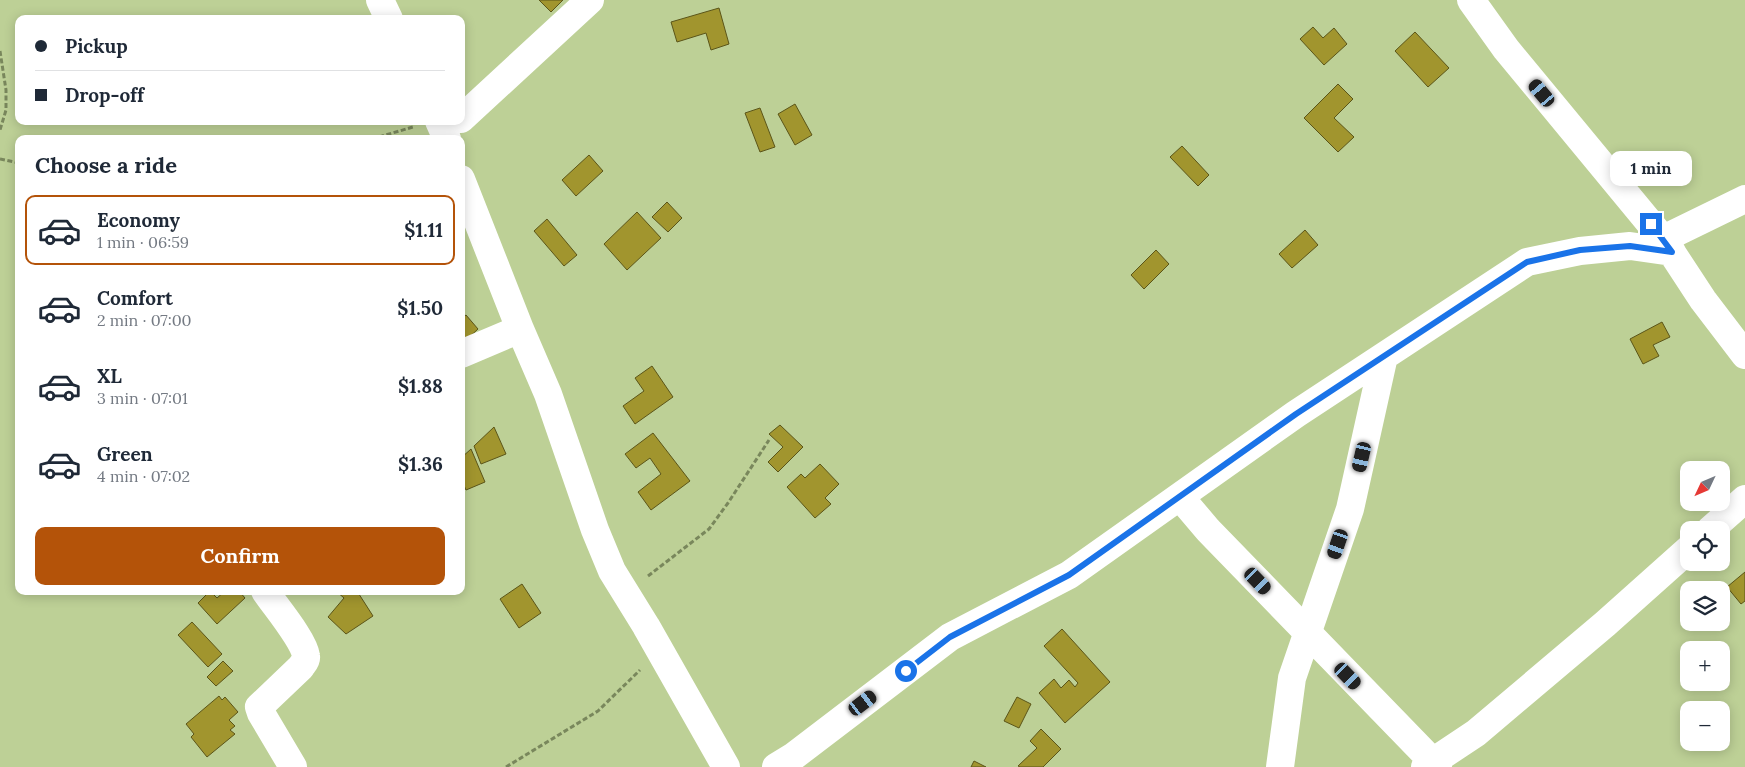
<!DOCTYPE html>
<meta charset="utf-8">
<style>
body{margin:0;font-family:Lora,serif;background:#f2f2f3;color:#1f2937;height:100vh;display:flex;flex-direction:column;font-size:19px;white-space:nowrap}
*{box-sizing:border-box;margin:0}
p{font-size:16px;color:#747a83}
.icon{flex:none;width:28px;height:28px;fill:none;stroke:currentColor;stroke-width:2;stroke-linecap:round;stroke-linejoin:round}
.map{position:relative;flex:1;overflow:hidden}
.panel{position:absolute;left:15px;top:135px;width:450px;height:460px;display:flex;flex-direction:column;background:#fff;border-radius:10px;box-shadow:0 2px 12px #0003}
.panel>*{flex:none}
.guide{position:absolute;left:15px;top:15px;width:450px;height:110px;border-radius:10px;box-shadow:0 2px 12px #0003;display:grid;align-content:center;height:110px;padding:0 20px;background:#fff}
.needle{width:32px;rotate:226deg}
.tools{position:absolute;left:1680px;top:461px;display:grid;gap:10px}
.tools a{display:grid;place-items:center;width:50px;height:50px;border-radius:10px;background:#fff;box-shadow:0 2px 12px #0003;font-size:25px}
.end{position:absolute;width:22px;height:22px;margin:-11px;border:6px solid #1a73e8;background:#fff;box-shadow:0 0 0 2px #fff}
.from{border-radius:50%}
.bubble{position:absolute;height:35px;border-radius:10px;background:#fff;box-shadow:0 2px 12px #0003;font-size:16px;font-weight:700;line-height:35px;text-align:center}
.car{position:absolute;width:15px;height:30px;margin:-15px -8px;border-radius:6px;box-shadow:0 0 4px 1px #0007;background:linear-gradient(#222 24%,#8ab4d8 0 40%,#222 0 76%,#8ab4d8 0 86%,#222 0)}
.guide b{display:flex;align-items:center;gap:18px;height:48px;font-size:19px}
.guide b+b{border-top:1px solid #e0e1e3}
.guide i{width:12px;height:12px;background:#1f2937}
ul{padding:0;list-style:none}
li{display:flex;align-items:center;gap:15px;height:70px;margin:0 10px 8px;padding:0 10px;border:2px solid transparent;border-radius:10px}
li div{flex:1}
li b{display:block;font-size:19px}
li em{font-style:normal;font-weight:700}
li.on{border-color:#b45309}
li>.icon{width:45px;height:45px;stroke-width:1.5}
h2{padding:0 20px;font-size:22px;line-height:60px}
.cta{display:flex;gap:10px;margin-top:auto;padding:10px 20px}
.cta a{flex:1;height:58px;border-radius:10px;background:#b45309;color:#fff;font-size:20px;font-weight:700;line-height:58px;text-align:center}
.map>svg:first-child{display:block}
</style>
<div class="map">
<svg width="1745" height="767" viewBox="0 0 1745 767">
<rect width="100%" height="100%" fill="#bdd096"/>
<!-- building -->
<path fill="#a1952e" stroke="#5b5519" d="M539,0H563L551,12Z
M719,8L729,44L711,50L706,33L677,42L671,22Z
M1313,27L1323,38L1334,28L1347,44L1324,65L1300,39Z
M1415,32L1449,68L1428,87L1395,51Z
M1338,84L1353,99L1334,118L1354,137L1338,152L1304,118Z
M795,104L812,135L795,145L778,114Z
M760,108L775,147L760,152L745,113Z
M1182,146L1209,175L1198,186L1170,157Z
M589,155L603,171L576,196L562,180Z
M667,202L682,218L668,232L652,217Z
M637,212L661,238L627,270L604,244Z
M547,219L577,255L564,266L534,231Z
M1305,230L1318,245L1292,268L1279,254Z
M1156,250L1169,264L1144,289L1131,275Z
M466,315L478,329L463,343L461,341V319Z
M1662,322L1670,337L1653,345L1659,356L1643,364L1630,339Z
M652,366L673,397L635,424L623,406L644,391L635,378Z
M780,425L803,447L778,472L768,462L783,447L769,434Z
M494,427L506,454L481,464L474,446Z
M653,433L690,481L651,510L638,492L661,474L650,458L636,468L625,454Z
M471,449L485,482L466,490L461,479V458Z
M820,464L839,484L825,498L831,504L815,518L787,487L801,474L805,478Z
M1745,572V601L1741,604L1727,587Z
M522,584L541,613L519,628L500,599Z
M210,591L217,598L225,591H239L245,598L217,624L198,603Z
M336,591H357L373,616L346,634L328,617L344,598Z
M192,622L222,654L208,667L178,635Z
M1062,629L1110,682L1065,723L1039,693L1054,679L1061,688L1069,680L1075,687L1078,683L1044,646Z
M223,661L233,671L216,686L207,677Z
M219,696L222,700L225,697L238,712L229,720L235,726L230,730L235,734L207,757L191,737L194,734L186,724Z
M1017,697L1031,704L1019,728L1004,721Z
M1041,729L1061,749L1043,767H1020L1018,766L1037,748L1030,741Z
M974,761L986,767H971Z"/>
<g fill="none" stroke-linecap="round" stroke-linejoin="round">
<!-- path -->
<path stroke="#79875c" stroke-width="3" stroke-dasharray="5 2.5" stroke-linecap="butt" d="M0,51L6,90V110L0,130
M372,139L413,127
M0,159L19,163
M648,576L709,529L728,503L769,440
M506,767L598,711L640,670"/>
<!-- minor -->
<path stroke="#fff" stroke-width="28" d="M380,0L389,19
M1471,0L1506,49L1663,239L1703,300L1745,355
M461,119L590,0
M439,121L447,139
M461,179L520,329L548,394L595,530L612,571L646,626L726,767
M1663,239L1745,199
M461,354L520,329
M1180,497L1208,530L1438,767
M1710,530L1745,499
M265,591C275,606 304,640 306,656C307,661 303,663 301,667L259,707L261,713L293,767
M776,767L794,756L950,637L1069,575L1296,414L1527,262L1580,251L1630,246L1672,252
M1280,767L1292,678L1350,509L1384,356
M1425,767L1476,733L1605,624L1689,549"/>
</g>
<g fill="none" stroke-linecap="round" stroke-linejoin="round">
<!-- route -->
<path stroke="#1a73e8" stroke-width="6" d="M906,671L950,637L1069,575L1296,414L1527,262L1580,250L1630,246L1672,252L1651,224"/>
</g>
</svg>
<div class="tools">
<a><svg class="needle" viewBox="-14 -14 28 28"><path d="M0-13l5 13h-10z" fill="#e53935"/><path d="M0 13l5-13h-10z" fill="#747a83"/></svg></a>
<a><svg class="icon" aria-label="locate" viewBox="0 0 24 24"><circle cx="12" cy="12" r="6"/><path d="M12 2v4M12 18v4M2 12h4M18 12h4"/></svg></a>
<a><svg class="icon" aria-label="layers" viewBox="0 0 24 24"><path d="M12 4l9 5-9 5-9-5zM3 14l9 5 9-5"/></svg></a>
<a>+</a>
<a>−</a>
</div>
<i class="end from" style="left:906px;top:671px"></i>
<i class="end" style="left:1651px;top:224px"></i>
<div class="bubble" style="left:1610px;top:151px;width:82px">1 min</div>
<i class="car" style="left:1542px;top:93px;rotate:320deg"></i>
<i class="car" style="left:1362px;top:457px;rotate:193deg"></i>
<i class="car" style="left:1338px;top:544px;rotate:199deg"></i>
<i class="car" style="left:1258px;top:581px;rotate:136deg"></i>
<i class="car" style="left:1348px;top:676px;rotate:136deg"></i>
<i class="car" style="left:863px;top:703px;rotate:53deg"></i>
<div class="guide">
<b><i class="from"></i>Pickup</b>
<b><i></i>Drop-off</b>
</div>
<section class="panel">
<h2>Choose a ride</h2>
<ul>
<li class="on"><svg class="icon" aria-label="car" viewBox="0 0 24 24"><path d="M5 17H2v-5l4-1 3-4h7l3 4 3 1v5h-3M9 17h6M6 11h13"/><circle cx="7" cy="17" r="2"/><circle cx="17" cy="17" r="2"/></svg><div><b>Economy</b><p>1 min · 06:59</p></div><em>$1.11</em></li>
<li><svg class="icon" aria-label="car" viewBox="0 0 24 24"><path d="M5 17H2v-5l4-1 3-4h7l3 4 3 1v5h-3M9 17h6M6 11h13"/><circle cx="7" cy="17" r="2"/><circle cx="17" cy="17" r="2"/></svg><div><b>Comfort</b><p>2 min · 07:00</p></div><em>$1.50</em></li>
<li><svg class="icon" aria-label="car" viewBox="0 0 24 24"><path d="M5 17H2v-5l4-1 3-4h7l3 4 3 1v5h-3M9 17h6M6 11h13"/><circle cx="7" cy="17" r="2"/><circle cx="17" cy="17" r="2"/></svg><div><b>XL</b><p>3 min · 07:01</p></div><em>$1.88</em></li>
<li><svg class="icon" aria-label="car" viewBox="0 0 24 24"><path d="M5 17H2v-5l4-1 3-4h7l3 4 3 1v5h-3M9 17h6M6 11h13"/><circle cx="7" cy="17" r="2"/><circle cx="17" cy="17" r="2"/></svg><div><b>Green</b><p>4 min · 07:02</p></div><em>$1.36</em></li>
</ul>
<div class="cta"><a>Confirm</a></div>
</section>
</div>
